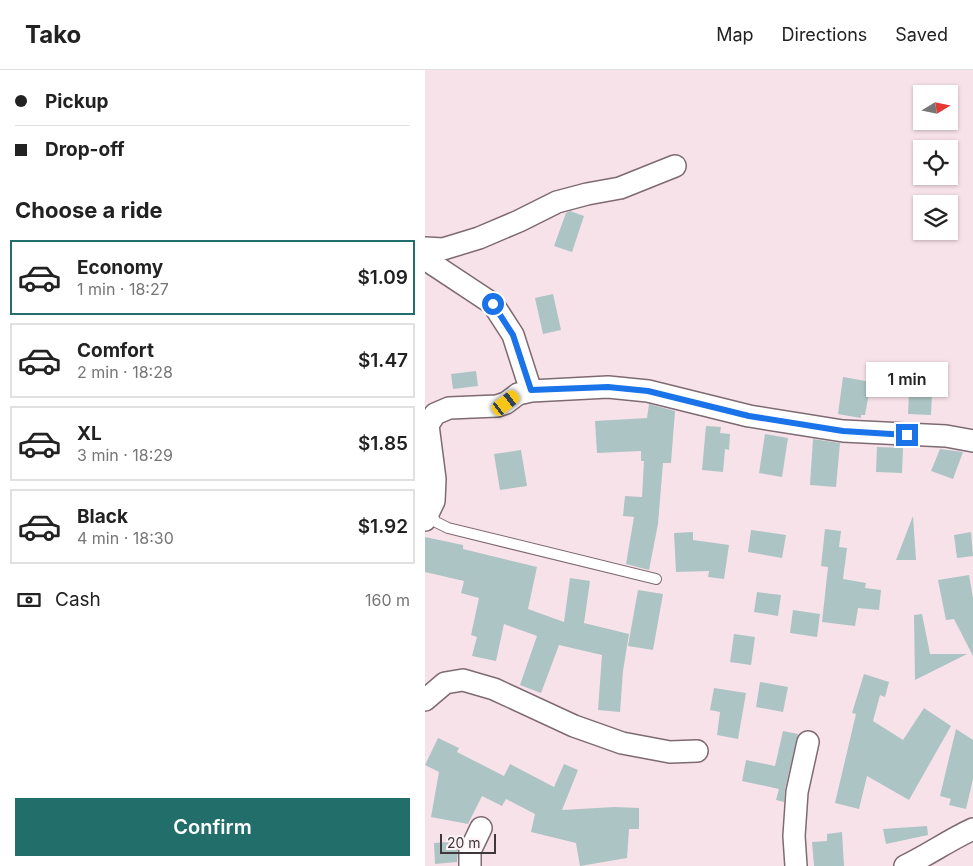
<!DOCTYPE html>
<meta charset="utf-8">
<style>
body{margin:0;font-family:Inter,sans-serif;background:#f6f6f6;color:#222;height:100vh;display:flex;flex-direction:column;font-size:19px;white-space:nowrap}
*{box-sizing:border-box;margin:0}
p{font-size:16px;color:#767676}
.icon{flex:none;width:28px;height:28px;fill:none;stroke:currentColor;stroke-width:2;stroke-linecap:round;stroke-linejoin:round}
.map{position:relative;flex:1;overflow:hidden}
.side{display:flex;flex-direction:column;background:#fff;width:425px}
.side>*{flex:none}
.top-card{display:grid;align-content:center;height:110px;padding:0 15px;background:#fff}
.needle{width:32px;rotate:80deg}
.buttons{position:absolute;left:488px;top:15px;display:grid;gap:10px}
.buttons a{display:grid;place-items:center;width:45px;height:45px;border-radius:0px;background:#fff;box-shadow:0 1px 4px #0004;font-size:25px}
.scale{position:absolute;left:15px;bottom:12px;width:56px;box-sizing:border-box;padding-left:5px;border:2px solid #40373a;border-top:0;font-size:14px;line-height:18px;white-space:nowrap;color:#40373a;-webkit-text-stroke:4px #fcf3f6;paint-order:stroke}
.end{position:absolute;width:22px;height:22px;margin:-11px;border:6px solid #1a73e8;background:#fff;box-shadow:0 0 0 2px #fff}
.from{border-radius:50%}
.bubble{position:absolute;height:35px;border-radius:0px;background:#fff;box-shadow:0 1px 4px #0004;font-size:16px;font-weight:600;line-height:35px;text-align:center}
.car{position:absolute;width:15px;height:30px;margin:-15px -8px;border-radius:6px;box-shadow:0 0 4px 1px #0007;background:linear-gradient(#f5c518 24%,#345 0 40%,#f5c518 0 76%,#345 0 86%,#f5c518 0)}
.top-card b{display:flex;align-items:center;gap:18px;height:48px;font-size:19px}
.top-card b+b{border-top:1px solid #e0e0e0}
.top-card i{width:12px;height:12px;background:#222}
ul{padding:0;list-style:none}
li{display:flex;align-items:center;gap:15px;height:75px;margin:0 10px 8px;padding:0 5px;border:2px solid #e0e0e0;border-radius:0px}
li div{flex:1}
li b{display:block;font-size:19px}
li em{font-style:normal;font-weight:600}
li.active{border-color:#226e6b}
li>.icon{width:45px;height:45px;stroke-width:1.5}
h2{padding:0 15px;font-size:22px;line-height:60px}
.pay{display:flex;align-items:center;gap:12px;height:55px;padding:0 15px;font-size:19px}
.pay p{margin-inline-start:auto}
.cta{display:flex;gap:10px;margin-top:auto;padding:10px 15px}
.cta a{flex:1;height:58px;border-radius:0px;background:#226e6b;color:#fff;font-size:20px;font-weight:600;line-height:58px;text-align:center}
header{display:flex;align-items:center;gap:30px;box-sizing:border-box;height:70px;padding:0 25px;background:#fff;border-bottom:1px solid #e0e0e0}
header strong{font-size:24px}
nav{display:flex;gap:28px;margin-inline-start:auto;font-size:18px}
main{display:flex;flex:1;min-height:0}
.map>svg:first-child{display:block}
</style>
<header>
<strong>Tako</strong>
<nav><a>Map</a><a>Directions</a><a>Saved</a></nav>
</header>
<main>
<section class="side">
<div class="top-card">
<b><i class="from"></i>Pickup</b>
<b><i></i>Drop-off</b>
</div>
<h2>Choose a ride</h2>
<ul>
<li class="active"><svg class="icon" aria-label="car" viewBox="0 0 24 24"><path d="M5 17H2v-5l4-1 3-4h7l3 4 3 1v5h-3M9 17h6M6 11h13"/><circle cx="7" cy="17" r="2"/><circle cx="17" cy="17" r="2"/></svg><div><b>Economy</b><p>1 min · 18:27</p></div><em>$1.09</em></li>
<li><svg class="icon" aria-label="car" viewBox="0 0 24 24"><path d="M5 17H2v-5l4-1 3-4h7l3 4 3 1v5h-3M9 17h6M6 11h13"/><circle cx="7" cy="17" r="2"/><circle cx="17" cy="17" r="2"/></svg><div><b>Comfort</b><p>2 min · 18:28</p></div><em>$1.47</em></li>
<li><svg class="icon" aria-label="car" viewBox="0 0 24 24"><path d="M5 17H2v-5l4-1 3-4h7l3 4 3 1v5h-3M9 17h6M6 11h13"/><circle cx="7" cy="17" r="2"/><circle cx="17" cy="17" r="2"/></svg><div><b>XL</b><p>3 min · 18:29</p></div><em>$1.85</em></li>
<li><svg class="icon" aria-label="car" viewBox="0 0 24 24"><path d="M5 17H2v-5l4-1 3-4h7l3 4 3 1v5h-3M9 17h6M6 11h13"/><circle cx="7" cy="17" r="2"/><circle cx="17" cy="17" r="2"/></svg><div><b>Black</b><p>4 min · 18:30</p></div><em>$1.92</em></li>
</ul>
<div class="pay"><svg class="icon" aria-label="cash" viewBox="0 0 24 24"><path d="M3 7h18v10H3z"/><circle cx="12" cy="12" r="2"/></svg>Cash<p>160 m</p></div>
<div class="cta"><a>Confirm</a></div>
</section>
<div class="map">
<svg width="548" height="796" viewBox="0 0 548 796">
<rect width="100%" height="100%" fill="#f8e2ea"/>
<!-- building -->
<path fill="#acc4c3" d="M145,141L159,146L147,182L129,176L141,143Z
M128,224L136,260L118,264L110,228Z
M51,301L53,316L28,319L26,304Z
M485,302L508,303L506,345L483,344Z
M418,307L446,312L440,345H436V348L413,344Z
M224,334L250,341L246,393H238L233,454L224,500L201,494L209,447L198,446L200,426L217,427L219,391H216V381L172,383L170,351L222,348Z
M281,356L296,357L295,363L305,364L304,380L300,379L298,402L277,400Z
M340,364L363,368L357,407L334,403Z
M388,369L415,373L411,417L385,415Z
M452,377L478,378L477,403L451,402Z
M515,379L538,382L528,409L506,401Z
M96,380L102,416L75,420L69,384Z
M488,446L491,490H471Z
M400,459L416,461L414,477L422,478L418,509L441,513L440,518L456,520L454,540L433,538L430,556L397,552L403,497L396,496Z
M326,460L361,465L357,488L323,482Z
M268,462V470L304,475L299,509L283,507L284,501L251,502L249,463Z
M546,462L548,486L532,488L529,465Z
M0,467L38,475V479L112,497L103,539L139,552L145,508L165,511L159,553L204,564L198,601L195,642L173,640L177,585L134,575L116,623L95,615L112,566L79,554L71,591L47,586L52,567L46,565L54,528L36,523L39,511L0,502Z
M544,505L548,528V586L529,549L521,550L513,510Z
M213,520L238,524L228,580L203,576Z
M332,522L356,525L353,546L329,542Z
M368,540L395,544L392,567L365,563Z
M497,544L505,584H542L490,610L489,545Z
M309,564L330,567L326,595L305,592Z
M439,604L464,612L460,627L455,625L448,651L478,670L499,638L526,656L484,730L442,706L434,739L410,733L431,644L427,643Z
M335,612L363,617L358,642L331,637Z
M289,618L321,623L313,669L292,665L295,642L285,640Z
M531,659L548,670V709L541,739L524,735L526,729L515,726Z
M358,661L373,664L360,719L359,732L351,730L354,719L317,711L321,690L350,696Z
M13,668L34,678L32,682L79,706L85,694L129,717L139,694L153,700L137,740L189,737L214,738V759H204L202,788L155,796L151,773L106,762L110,744L81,729L77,736L57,726L43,754L6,747L14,702L0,695Z
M502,756L503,765L461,774L458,759Z
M417,762L419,796H389L387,772L402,771V764Z
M36,771L33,781L32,792L10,794L9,773Z"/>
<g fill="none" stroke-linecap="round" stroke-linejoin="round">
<!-- service casing -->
<g stroke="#7e6a72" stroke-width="12">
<path id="service" d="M5,443L11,452L23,458L231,509"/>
</g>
<!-- minor casing -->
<g stroke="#7e6a72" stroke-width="24">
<path id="minor" d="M0,178L18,179L54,168L94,151L132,132L162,124L195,118L250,96
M0,189L68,234L88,265L106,321
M0,450L9,431L10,409L3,355L10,344L24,338L72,336L81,333L93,324L106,321L183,317L223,321L324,346L418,361L521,366L548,371
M0,630L20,613L38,610L69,619L149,656L197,673L245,682L272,681
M45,796V781L56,758
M371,796L369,766L372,722L383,672
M480,796C503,785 524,770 548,759"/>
</g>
<!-- service -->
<use href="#service" stroke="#fff" stroke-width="10"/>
<!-- minor -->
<use href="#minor" stroke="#fff" stroke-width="21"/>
</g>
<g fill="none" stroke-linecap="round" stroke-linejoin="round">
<!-- route -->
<path stroke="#1a73e8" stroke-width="6" d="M68,234L88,265L106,320L183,317L223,321L324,346L418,361L482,365"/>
</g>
</svg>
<div class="buttons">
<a><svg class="needle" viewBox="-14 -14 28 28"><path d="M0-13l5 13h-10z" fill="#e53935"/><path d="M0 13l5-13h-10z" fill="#767676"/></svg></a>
<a><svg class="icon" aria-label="locate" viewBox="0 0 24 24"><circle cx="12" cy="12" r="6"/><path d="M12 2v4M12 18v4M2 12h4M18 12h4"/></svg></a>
<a><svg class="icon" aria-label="layers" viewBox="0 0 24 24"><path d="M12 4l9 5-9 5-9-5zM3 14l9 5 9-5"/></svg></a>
</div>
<div class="scale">20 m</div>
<i class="end from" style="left:68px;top:234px"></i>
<i class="end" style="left:482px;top:365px"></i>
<div class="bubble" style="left:441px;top:292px;width:82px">1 min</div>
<i class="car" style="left:81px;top:333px;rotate:52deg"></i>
</div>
</main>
